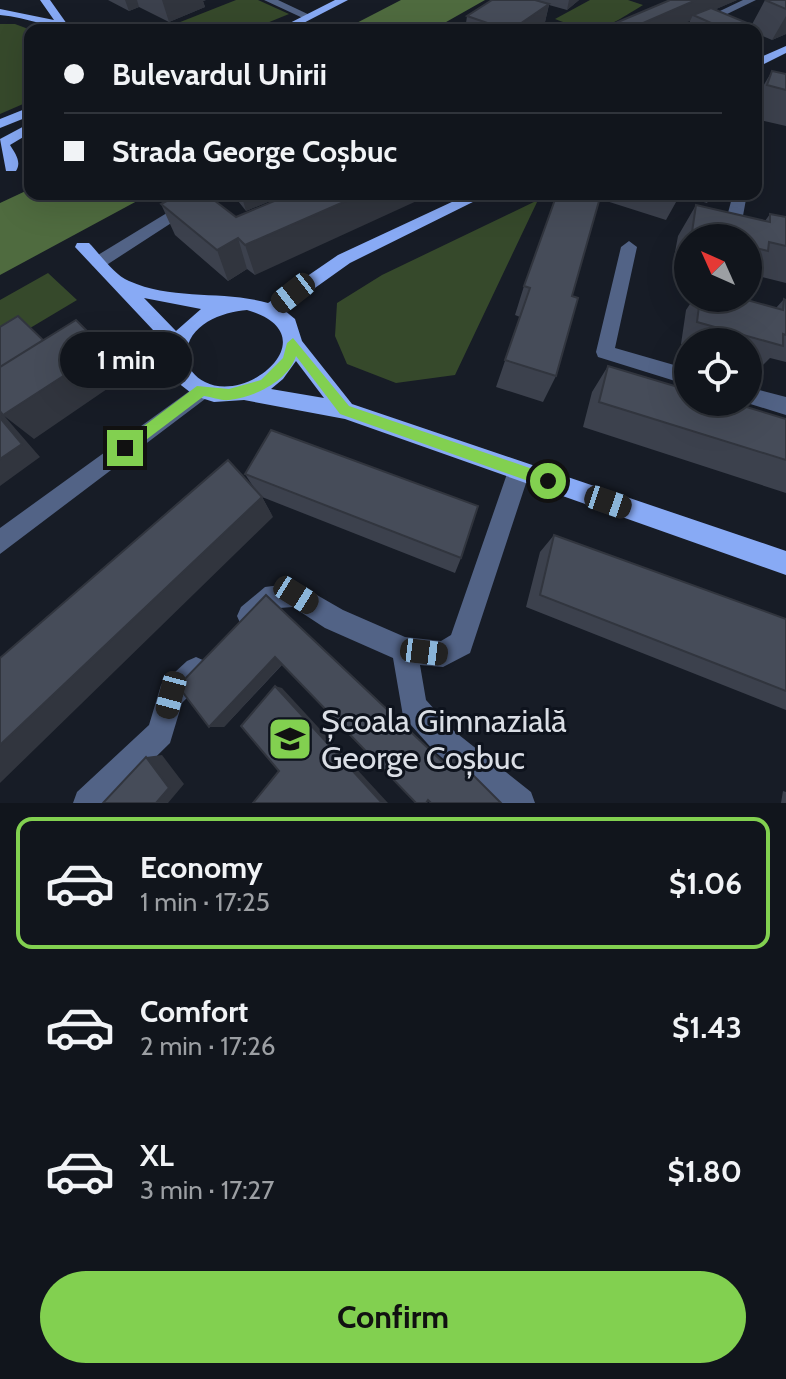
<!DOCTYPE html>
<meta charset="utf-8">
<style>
body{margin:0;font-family:Cabin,sans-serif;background:#1e2229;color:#f1f3f6;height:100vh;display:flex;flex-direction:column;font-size:30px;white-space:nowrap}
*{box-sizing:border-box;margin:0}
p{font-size:26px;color:#9c9fa3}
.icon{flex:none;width:44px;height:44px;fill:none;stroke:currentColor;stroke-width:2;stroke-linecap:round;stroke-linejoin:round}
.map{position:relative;height:803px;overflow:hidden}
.sheet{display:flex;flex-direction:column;background:#11151c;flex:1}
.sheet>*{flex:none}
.hud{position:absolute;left:24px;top:24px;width:738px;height:176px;border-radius:16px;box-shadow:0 8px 32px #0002,0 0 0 2px #30343b;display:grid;align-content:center;height:176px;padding:0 40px;background:#11151c}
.needle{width:52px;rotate:315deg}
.controls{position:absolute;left:674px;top:224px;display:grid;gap:16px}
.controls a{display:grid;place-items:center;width:88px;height:88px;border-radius:50%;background:#11151c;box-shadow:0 8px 32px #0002,0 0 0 2px #30343b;font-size:40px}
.end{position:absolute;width:36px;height:36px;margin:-18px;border:10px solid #82d050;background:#111;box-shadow:0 0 0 4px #111}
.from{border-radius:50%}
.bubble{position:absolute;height:56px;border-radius:28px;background:#11151c;box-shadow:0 8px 32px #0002,0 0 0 2px #30343b;font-size:26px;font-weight:700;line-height:56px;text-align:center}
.car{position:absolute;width:24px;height:48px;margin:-24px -12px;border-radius:10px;box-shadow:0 0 6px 2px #0007;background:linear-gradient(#222 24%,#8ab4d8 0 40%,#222 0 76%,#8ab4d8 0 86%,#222 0)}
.hud b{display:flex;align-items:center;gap:28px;height:76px;font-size:30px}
.hud b+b{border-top:2px solid #30343b}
.hud i{width:20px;height:20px;background:#f1f3f6}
ul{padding:14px 0 0;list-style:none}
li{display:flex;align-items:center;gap:24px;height:132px;margin:0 16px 12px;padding:0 24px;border:4px solid transparent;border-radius:16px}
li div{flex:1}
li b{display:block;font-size:30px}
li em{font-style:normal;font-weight:700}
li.on{border-color:#82d050}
li>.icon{width:72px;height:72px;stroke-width:1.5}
.action{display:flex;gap:16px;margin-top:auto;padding:16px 40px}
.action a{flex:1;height:92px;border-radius:48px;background:#82d050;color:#111;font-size:32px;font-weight:700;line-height:92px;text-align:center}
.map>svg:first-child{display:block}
</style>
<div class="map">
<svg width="786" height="803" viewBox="0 0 786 803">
<rect width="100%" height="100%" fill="#171c26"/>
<!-- green -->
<path fill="#36492b" d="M236,0H258L289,14L250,30H160Z
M590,0H628L643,5C605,28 599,36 555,19Z
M0,24H15L31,30L30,101L0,114Z
M538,200L455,375L396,383L347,364L335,336L337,303L382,275Z
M48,273L77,300L0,346V300Z"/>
<!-- water -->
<path fill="#4f6b3f" d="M401,0H485L432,30H343Z
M30,189V194H150L0,275V203Z"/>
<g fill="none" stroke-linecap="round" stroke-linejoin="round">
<!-- minor -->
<path fill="#526386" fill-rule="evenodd" d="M264,0H278L314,17L305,19Z
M743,0H756L694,30H680Z
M198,194H216L105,266H93L91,262L93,258Z
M733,194H747L742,221L786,232V242L727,228L725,224Z
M629,241L637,247L615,348L688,369V385L598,357L596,352L621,247Z
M202,382L209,384L212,390L209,396L0,554V528Z
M748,387L786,397V415L744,402H748Z
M519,461L527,464L530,471L470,653L443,667L420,665L426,700L454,731L531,792L535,803H497L434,751L403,716L393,658L325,628L293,607L279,608L250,629L241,625L237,616L241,607L265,587L296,583L343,610L405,637L441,641L451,635L508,471L511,464Z
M196,657L205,661L209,670L205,679L182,703L170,743L109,803H73L77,792L149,725L161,685L187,661Z"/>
<!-- major -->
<path fill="#88aaf5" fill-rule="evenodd" d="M40,0H50L67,24L81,30C53,30 28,17 0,15V9L54,20Z
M335,0H348L290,30H276Z
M786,46V53L756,68V59Z
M30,107V116L0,128V119Z
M30,123V133L10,145C15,153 22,162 16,171H6L0,139Z
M469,194H489L350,263L284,310L295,319L302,341L352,404L786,551V575L345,419L244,400L214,402L195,396L177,382L170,367L169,347L75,247L77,243H89C100,254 114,275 129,281C173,301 224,290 268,303L338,255ZM144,298L201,309L176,331ZM247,310C330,334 249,405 205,382C195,377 188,369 187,358C184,326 221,312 247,310ZM296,361L324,398L271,389L283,379Z"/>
</g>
<!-- wall -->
<path fill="#3c414d" d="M108,0H206L203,1L205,7L169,22L139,7L129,11Z
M539,0H579L567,10L549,5L545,22L533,30H465L467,16Z
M670,0H737L716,9L749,30H686L690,21Z
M765,0H786V34L772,40L756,33V30H749Z
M772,71L786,74V126L756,119V98Z
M236,194H287L246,211L238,201Z
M291,194L255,275L247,269L228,281L175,235L161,204L236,217Z
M557,194H713L707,203L680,195L666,220L600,199L572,296L556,376L543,402L496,387L520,317L515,315L524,286Z
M696,205L765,221L770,214L786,217V283L750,274L748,277V238H688V267L673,263L678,236Z
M694,298H740L776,308L784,299L786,300V362L770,358L761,367L748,363V342H688V346L681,344L686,310Z
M608,366L786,419V493L583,427L592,392Z
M245,474L461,558L455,573L262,497L273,517Z
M554,535L786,619V710L526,607L540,552Z
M266,595L444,764L451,756L457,759L501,803L282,665L224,727Z
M783,791L786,792V803H781Z"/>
<!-- shaded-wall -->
<path fill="#31353e" d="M125,0H137L139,7L129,11Z
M162,0H206L203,1L205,7L169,22Z
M569,0H579L567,10Z
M696,0H737L698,17L693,15L690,21L670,30H627Z
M549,4L545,22L533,30H511Z
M786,16V34L772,40Z
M241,194H287L246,211Z
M362,194H432L255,275L245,245Z
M238,238L247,269L228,281L217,250Z
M105,349L126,376L34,439L3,415Z
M0,411L40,457L0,486Z
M262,497L273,517L0,783V745Z
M275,657L284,662L224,727H209Z
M275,686L282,688L388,803H382Z
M162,755L184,784L168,803H156L146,757Z"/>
<!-- building -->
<path fill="#464c59" stroke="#31353e" stroke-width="2" d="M492,0H535L549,4L511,30H493L499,27L467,16Z
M670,0H696L627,30H599Z
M765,0H786V9Z
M711,8L752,25L741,30H727L693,15Z
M772,71L786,74V90L767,85Z
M180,194H206L236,217L291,194H362L245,245L238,238L217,250L161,204Z
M557,194H601L572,296L578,298L556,376L505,360L530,288L524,286Z
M696,205L770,222V214L786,217V246L769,242L768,251L748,246V238H716L692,232Z
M700,298H740L783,310L784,299L786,300V335L783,334V346L697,322Z
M18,316L43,340L0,367V327Z
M76,320L105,349L3,415L0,411V367Z
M608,366L688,390V402H730L786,419V460L599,402Z
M0,418L22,444L0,459Z
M271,430L478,506L461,558L245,474Z
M228,460L262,497L0,745V658Z
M554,535L786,619V691L540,595Z
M266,595L449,768L457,759L501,803H431L428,800L426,803H416L275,657L209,727L178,686Z
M275,686L382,803H253L279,771L241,726Z
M146,757L169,788L156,803H103Z"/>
<!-- route -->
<path fill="#82d050" d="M293,338L349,406L553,476V486L548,488L340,414L296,356C288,381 255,397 229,400C222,401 212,397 204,396L130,452H120V444L197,386L229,389L261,380L283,358L287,343Z"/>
<!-- icons -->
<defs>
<g id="school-square" transform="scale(2.3)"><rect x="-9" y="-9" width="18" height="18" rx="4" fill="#82d050" stroke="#0e131d"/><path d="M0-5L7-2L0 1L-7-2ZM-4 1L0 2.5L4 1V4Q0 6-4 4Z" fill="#111"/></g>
</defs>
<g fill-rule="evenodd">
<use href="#school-square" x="290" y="739"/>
</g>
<g text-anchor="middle" stroke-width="6" stroke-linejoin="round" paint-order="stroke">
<!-- near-poi labels -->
<g font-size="32" fill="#dadee5" stroke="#0e131d" text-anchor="start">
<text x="321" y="732">Școala Gimnazială<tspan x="321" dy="37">George Coșbuc</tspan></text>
</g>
</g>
</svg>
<div class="controls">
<a><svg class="needle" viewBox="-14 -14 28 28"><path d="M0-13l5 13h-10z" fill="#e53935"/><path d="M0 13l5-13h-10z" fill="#9c9fa3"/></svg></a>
<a><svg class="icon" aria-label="locate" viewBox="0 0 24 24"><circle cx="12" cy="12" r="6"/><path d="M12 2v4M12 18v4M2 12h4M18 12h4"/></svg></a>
</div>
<i class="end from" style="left:548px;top:481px"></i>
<i class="end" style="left:125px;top:448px"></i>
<div class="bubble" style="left:60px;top:332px;width:132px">1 min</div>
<i class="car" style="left:293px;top:293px;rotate:232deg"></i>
<i class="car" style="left:608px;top:502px;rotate:109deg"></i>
<i class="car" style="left:296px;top:595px;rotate:122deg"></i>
<i class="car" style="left:424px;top:652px;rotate:97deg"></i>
<i class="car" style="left:171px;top:695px;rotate:195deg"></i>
<div class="hud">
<b><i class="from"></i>Bulevardul Unirii</b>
<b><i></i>Strada George Coșbuc</b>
</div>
</div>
<section class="sheet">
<ul>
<li class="on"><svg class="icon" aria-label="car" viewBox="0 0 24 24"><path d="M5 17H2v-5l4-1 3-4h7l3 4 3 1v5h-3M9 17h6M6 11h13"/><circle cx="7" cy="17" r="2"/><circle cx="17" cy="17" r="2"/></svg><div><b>Economy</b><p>1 min · 17:25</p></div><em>$1.06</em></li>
<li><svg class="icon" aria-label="car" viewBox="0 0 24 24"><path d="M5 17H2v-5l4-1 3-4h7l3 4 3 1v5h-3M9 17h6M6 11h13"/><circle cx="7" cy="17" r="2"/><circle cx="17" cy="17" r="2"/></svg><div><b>Comfort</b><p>2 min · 17:26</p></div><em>$1.43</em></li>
<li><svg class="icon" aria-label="car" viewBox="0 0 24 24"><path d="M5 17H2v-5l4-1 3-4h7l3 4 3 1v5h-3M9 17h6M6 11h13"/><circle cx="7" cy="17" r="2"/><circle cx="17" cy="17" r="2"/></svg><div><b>XL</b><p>3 min · 17:27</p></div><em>$1.80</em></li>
</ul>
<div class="action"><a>Confirm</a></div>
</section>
